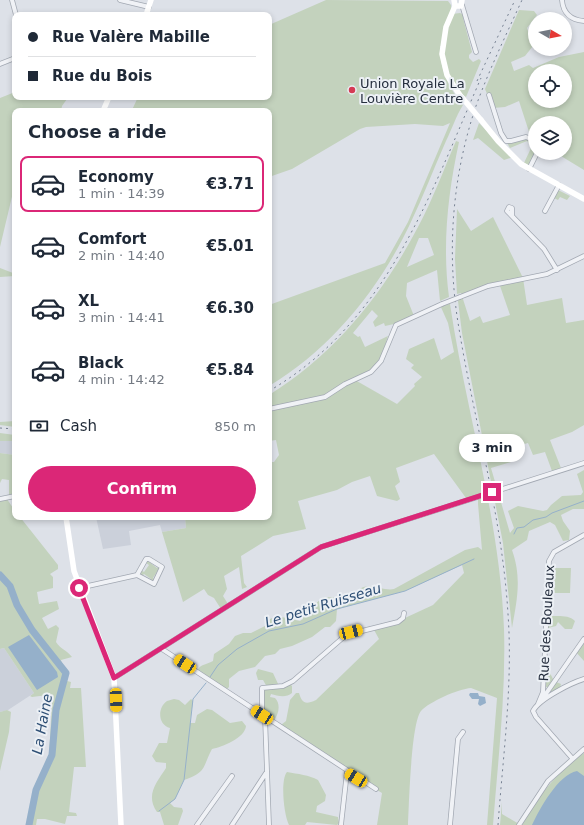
<!DOCTYPE html>
<meta charset="utf-8">
<style>
body{margin:0;font-family:"DejaVu Sans",sans-serif;background:#f2f2f3;color:#1f2937;height:100vh;display:flex;flex-direction:column;font-size:15px;white-space:nowrap}
*{box-sizing:border-box;margin:0}
p{font-size:13px;color:#747a83}
.icon{flex:none;width:22px;height:22px;fill:none;stroke:currentColor;stroke-width:2;stroke-linecap:round;stroke-linejoin:round}
.map{position:relative;flex:1;overflow:hidden}
.details{position:absolute;left:12px;top:108px;width:260px;height:412px;display:flex;flex-direction:column;background:#fff;border-radius:8px;box-shadow:0 2px 6px #0003}
.details>*{flex:none}
.hud{position:absolute;left:12px;top:12px;width:260px;height:88px;border-radius:8px;box-shadow:0 2px 6px #0003;display:grid;align-content:center;height:88px;padding:0 16px;background:#fff}
.needle{width:26px;rotate:99deg}
.fabs{position:absolute;left:528px;top:12px;display:grid;gap:8px}
.fabs a{display:grid;place-items:center;width:44px;height:44px;border-radius:50%;background:#fff;box-shadow:0 2px 6px #0003;font-size:20px}
.end{position:absolute;width:18px;height:18px;margin:-9px;border:5px solid #db2777;background:#fff;box-shadow:0 0 0 2px #fff}
.from{border-radius:50%}
.bubble{position:absolute;height:28px;border-radius:14px;background:#fff;box-shadow:0 2px 6px #0003;font-size:13px;font-weight:700;line-height:28px;text-align:center}
.car{position:absolute;width:12px;height:24px;margin:-12px -6px;border-radius:5px;box-shadow:0 0 3px 1px #0007;background:linear-gradient(#f5c518 24%,#345 0 40%,#f5c518 0 76%,#345 0 86%,#f5c518 0)}
.hud b{display:flex;align-items:center;gap:14px;height:38px;font-size:15px}
.hud b+b{border-top:1px solid #e0e1e3}
.hud i{width:10px;height:10px;background:#1f2937}
ul{padding:0;list-style:none}
li{display:flex;align-items:center;gap:12px;height:56px;margin:0 8px 6px;padding:0 8px;border:2px solid transparent;border-radius:8px}
li div{flex:1}
li b{display:block;font-size:15px}
li em{font-style:normal;font-weight:700}
li.current{border-color:#db2777}
li>.icon{width:36px;height:36px;stroke-width:1.5}
h2{padding:0 16px;font-size:18px;line-height:48px}
.pay{display:flex;align-items:center;gap:10px;height:44px;padding:0 16px;font-size:15px}
.pay p{margin-inline-start:auto}
.primary-button{display:flex;gap:8px;margin-top:auto;padding:8px 16px}
.primary-button a{flex:1;height:46px;border-radius:24px;background:#db2777;color:#fff;font-size:16px;font-weight:700;line-height:46px;text-align:center}
.map>svg:first-child{display:block}
</style>
<div class="map">
<svg width="584" height="825" viewBox="0 0 584 825">
<rect width="100%" height="100%" fill="#dde1e8"/>
<!-- built -->
<path fill="#cbd0da" d="M0,441H15V455L0,453Z
M96,517H185L186,528L162,532L160,525L129,531L131,545L103,549Z
M4,648L34,693L8,710L0,712V649Z"/>
<!-- green -->
<path fill="#c3d2bd" fill-rule="evenodd" d="M326,0L448,1L451,5L452,14L460,13L464,15L463,18L472,52L469,55V58L473,62L479,59L481,61L466,97L454,89L451,83L442,46H440C440,70 448,87 463,105C456,116 452,129 446,141C434,168 423,197 410,224C380,288 331,349 269,386V305L385,263L408,222L450,123L443,126L415,124L366,127L360,129L292,169L269,177V111L132,110L138,97H269V25Z
M519,10L534,11L537,15L527,28L533,46L525,56L511,62L514,71L529,65L533,68L559,57L584,52V170L556,153H565V123H535V153L529,169L523,165L532,146L527,141L510,148L506,141L531,138L519,101L505,107L493,108L485,89ZM535,71H565V101H535Z
M15,92V97H66L67,99L62,106L61,111H15V184L0,247V98Z
M479,123L513,157L504,160L478,138L473,140Z
M456,141L459,142C448,193 442,245 449,297L440,301L437,270L407,283L406,296L414,316L396,325L394,324L385,326L384,323L375,327L373,322L378,316L372,310L353,333L358,337L360,336L365,347L388,336L379,365L355,380L397,404L415,386L414,384L422,377L411,368L414,365L406,359L409,349L434,338L441,360L454,352L448,323L440,305L450,304C466,412 500,519 504,629C506,694 498,760 493,825H487L497,698L471,688C458,689 429,702 421,711C411,723 409,805 408,825H377L382,793L347,772L281,725L286,721L290,700L296,693H299C302,703 305,705 316,700L379,639L373,628L392,624L433,605L464,573L462,565L405,591L337,609L336,621L330,627H325L312,637L292,646L280,649L275,654L265,656L255,667L239,671L229,679V687L226,690L197,672C199,664 206,665 213,661L214,654L229,644L235,636L243,633H251L265,626L270,619L277,616L300,621L303,619C302,607 307,611 314,605C317,603 320,599 324,597L343,598L356,594C363,579 383,592 394,589L465,550L478,547L482,550L478,504V498L481,495L466,498L434,454L396,468L400,482L395,486L400,499L397,501L377,496L370,476L352,482L337,490L298,501L306,529L273,536L241,556L244,583L247,587L242,589L239,567L224,576L227,589L223,596L228,604L221,609L214,598L208,595L204,589L183,602L162,532L186,528L185,517H269V462H274L279,455L276,440L269,441V395C334,355 383,294 418,227C433,199 444,169 456,141ZM419,238H428L434,255L407,267Z
M558,190L570,196L567,200L560,197L558,200L554,198Z
M457,209L471,231L493,217L523,278L527,305L562,298L566,323L584,320V425L572,432L550,440L561,468L552,471L545,452L533,455L528,443L507,449L511,462L491,468L510,533L514,528L508,511L518,506L543,511L547,510L551,505L562,496L581,495L583,492L577,474L584,470V509H573L561,515L563,521L570,531L569,540L563,541L555,525L550,522L529,531L527,540L512,550C522,578 517,600 512,628L503,543L462,333L458,301L462,295L461,293L457,294L455,259ZM499,283L510,315L483,323L480,316L470,321L462,296Z
M0,268L13,273L15,276L0,277Z
M15,421V427L0,425V422Z
M0,433L15,435V441H0Z
M0,453L15,455V494L9,496V480L2,479L0,483Z
M7,499L15,511V517H20L58,565V569L50,574L53,577V588L37,592L39,604L57,601L59,609L42,618L48,629L56,625L59,628L56,642C60,649 67,650 72,657L61,660L64,672L63,680L71,682L70,688H81L86,767H74L69,812L76,813L77,816H67L65,824L45,819H37L36,825H27L33,802L35,788L49,756L52,702L48,695L32,697L30,696L34,693L4,648L0,649V500Z
M148,561L157,568L159,566L161,567L160,571L158,570L153,578L155,580L153,582L150,581L151,579L144,574L142,576L139,573L141,570L144,572L149,565L146,563Z
M550,568H571L570,593H547Z
M551,616C560,616 569,615 575,621L572,629H565L558,622L556,626L548,628L547,618Z
M582,642L584,643V661L575,651Z
M258,669L273,673L279,686L290,684L292,686V693C286,698 278,696 271,694L270,697L275,698C281,704 279,715 273,721L262,715V692L267,687L263,680H258L256,673Z
M545,671H549L554,681L561,684L559,691L552,693L549,688L546,687L543,683Z
M174,699L179,700L185,705L191,699L193,701L190,723H195L197,715L207,709L212,710L230,723L242,721L246,726C245,738 222,747 212,749C202,768 207,772 184,780L175,799L170,803L174,807L182,808L183,811L178,825H164L160,812H157C145,795 157,782 166,768V763L156,762L152,756L159,743H167L170,728C158,725 157,708 167,701Z
M7,710L11,712L9,732L0,771V712Z
M584,753V825H522C538,796 557,772 584,753Z
M287,772C298,774 309,775 318,780L326,795L325,801L317,806L316,812L338,817L339,823L337,825L307,822L305,825H289C284,816 280,780 287,772Z
M502,802V814L519,824V825H500Z"/>
<!-- water -->
<path fill="#95b0ca" d="M29,635L57,672L58,677L37,690L8,647Z
M470,693H478L479,696L485,697L486,703L480,706L478,704L479,699H472L469,695Z
M577,771L584,776V825H532C540,808 558,775 577,771Z"/>
<g fill="none" stroke-linecap="round" stroke-linejoin="round">
<!-- stream -->
<path stroke="#95b0ca" stroke-width="1" d="M514,534L517,528L524,527L533,520L546,517L552,513L584,501
M210,677L218,665L237,649L269,631L303,624L337,609L405,591L474,559
M159,811L175,799L184,780L193,699L206,683"/>
<!-- river -->
<path stroke="#95b0ca" stroke-width="7" d="M0,575L10,586L17,605L32,630L66,673L56,710L52,755L36,790L29,825"/>
<!-- street casing -->
<g stroke="#a2a8b2" stroke-width="5.5">
<path id="street" d="M12,0L16,15
M120,0L149,7
M562,0C563,13 571,20 584,21
M462,5L476,52
M0,64L15,58
M489,95L501,133L506,141H511L526,137L535,141
M529,169L537,153
M545,211L559,185
M512,215V208L509,207L507,211L544,249L557,270
M460,297L488,286L547,274L584,256
M269,409L325,397L345,384L371,372L381,361L396,325L442,304
M0,499L15,496
M79,588L137,575L154,584L162,567L149,559H146L137,575
M162,649L376,789
M114,678L321,547L584,463
M543,698L584,639
M538,704L543,692L549,561L554,552L584,535
M262,715V688L283,686L293,681L346,635L398,622L403,618L404,613
M265,717L269,825
M572,758L536,717L533,711C539,699 571,683 584,679
M197,825L232,776
M232,825L266,773
M341,825L347,772
M450,825L458,739L463,732
M519,825L548,781L584,749"/>
</g>
<!-- street -->
<use href="#street" stroke="#f0f2f6" stroke-width="4"/>
<!-- secondary -->
<path stroke="#fff" stroke-width="5.5" d="M454,0L455,6L446,27L442,54L447,75L459,94
M455,6H461L462,0
M146,15L151,0
M103,111L109,97
M481,120L498,141L521,164L584,199
M66,517L74,571L114,678L121,825"/>
<!-- rail -->
<path stroke="#768192" stroke-width="1" stroke-dasharray="2 4" stroke-linecap="butt" d="M477,81L515,0
M269,391C387,322 429,197 481,78
M0,428L15,429
M498,825C503,755 513,684 508,614C502,513 472,415 457,316C447,245 453,174 476,106C489,70 506,35 522,0"/>
<!-- street-bridge casing -->
<g stroke="#a2a8b2" stroke-width="5.5" stroke-linecap="butt">
<path id="street-bridge" d="M442,304L460,297"/>
</g>
<!-- street-bridge -->
<use href="#street-bridge" stroke="#f0f2f6" stroke-width="4"/>
<!-- secondary-bridge -->
<path stroke="#fff" stroke-width="5.5" d="M459,94L481,120"/>
</g>
<g fill="none" stroke-linecap="round" stroke-linejoin="round">
<!-- route -->
<path stroke="#db2777" stroke-width="5" d="M79,588L114,678L321,547L492,492"/>
</g>
<!-- markers -->
<circle fill="#d53a54" stroke="#ecf0f5" stroke-width="1.5" cx="352" cy="90" r="4"/>
<g text-anchor="middle" stroke-width="4" stroke-linejoin="round" paint-order="stroke">
<!-- poi labels -->
<g font-size="13" fill="#262f3f" stroke="#ecf0f5" text-anchor="start">
<text x="360" y="88">Union Royale La<tspan x="360" dy="15">Louvière Centre</tspan></text>
</g>
<!-- street labels -->
<g font-size="13" fill="#262f3f" stroke="#ecf0f5">
<text transform="translate(546 623) rotate(-87)" y="5">Rue des Bouleaux</text>
</g>
<!-- water labels -->
<g font-size="14" font-style="italic" fill="#2e4f75" stroke="#ecf0f5">
<text transform="translate(323 605) rotate(-17)" y="5">Le petit Ruisseau</text>
<text transform="translate(42 724) rotate(-80)" y="5">La Haine</text>
</g>
</g>
</svg>
<div class="fabs">
<a><svg class="needle" viewBox="-14 -14 28 28"><path d="M0-13l5 13h-10z" fill="#e53935"/><path d="M0 13l5-13h-10z" fill="#747a83"/></svg></a>
<a><svg class="icon" aria-label="locate" viewBox="0 0 24 24"><circle cx="12" cy="12" r="6"/><path d="M12 2v4M12 18v4M2 12h4M18 12h4"/></svg></a>
<a><svg class="icon" aria-label="layers" viewBox="0 0 24 24"><path d="M12 4l9 5-9 5-9-5zM3 14l9 5 9-5"/></svg></a>
</div>
<i class="end from" style="left:79px;top:588px"></i>
<i class="end" style="left:492px;top:492px"></i>
<div class="bubble" style="left:459px;top:434px;width:66px">3 min</div>
<i class="car" style="left:351px;top:632px;rotate:76deg"></i>
<i class="car" style="left:185px;top:664px;rotate:303deg"></i>
<i class="car" style="left:116px;top:700px;rotate:178deg"></i>
<i class="car" style="left:262px;top:715px;rotate:303deg"></i>
<i class="car" style="left:356px;top:778px;rotate:301deg"></i>
<div class="hud">
<b><i class="from"></i>Rue Valère Mabille</b>
<b><i></i>Rue du Bois</b>
</div>
<section class="details">
<h2>Choose a ride</h2>
<ul>
<li class="current"><svg class="icon" aria-label="car" viewBox="0 0 24 24"><path d="M5 17H2v-5l4-1 3-4h7l3 4 3 1v5h-3M9 17h6M6 11h13"/><circle cx="7" cy="17" r="2"/><circle cx="17" cy="17" r="2"/></svg><div><b>Economy</b><p>1 min · 14:39</p></div><em>€3.71</em></li>
<li><svg class="icon" aria-label="car" viewBox="0 0 24 24"><path d="M5 17H2v-5l4-1 3-4h7l3 4 3 1v5h-3M9 17h6M6 11h13"/><circle cx="7" cy="17" r="2"/><circle cx="17" cy="17" r="2"/></svg><div><b>Comfort</b><p>2 min · 14:40</p></div><em>€5.01</em></li>
<li><svg class="icon" aria-label="car" viewBox="0 0 24 24"><path d="M5 17H2v-5l4-1 3-4h7l3 4 3 1v5h-3M9 17h6M6 11h13"/><circle cx="7" cy="17" r="2"/><circle cx="17" cy="17" r="2"/></svg><div><b>XL</b><p>3 min · 14:41</p></div><em>€6.30</em></li>
<li><svg class="icon" aria-label="car" viewBox="0 0 24 24"><path d="M5 17H2v-5l4-1 3-4h7l3 4 3 1v5h-3M9 17h6M6 11h13"/><circle cx="7" cy="17" r="2"/><circle cx="17" cy="17" r="2"/></svg><div><b>Black</b><p>4 min · 14:42</p></div><em>€5.84</em></li>
</ul>
<div class="pay"><svg class="icon" aria-label="cash" viewBox="0 0 24 24"><path d="M3 7h18v10H3z"/><circle cx="12" cy="12" r="2"/></svg>Cash<p>850 m</p></div>
<div class="primary-button"><a>Confirm</a></div>
</section>
</div>
